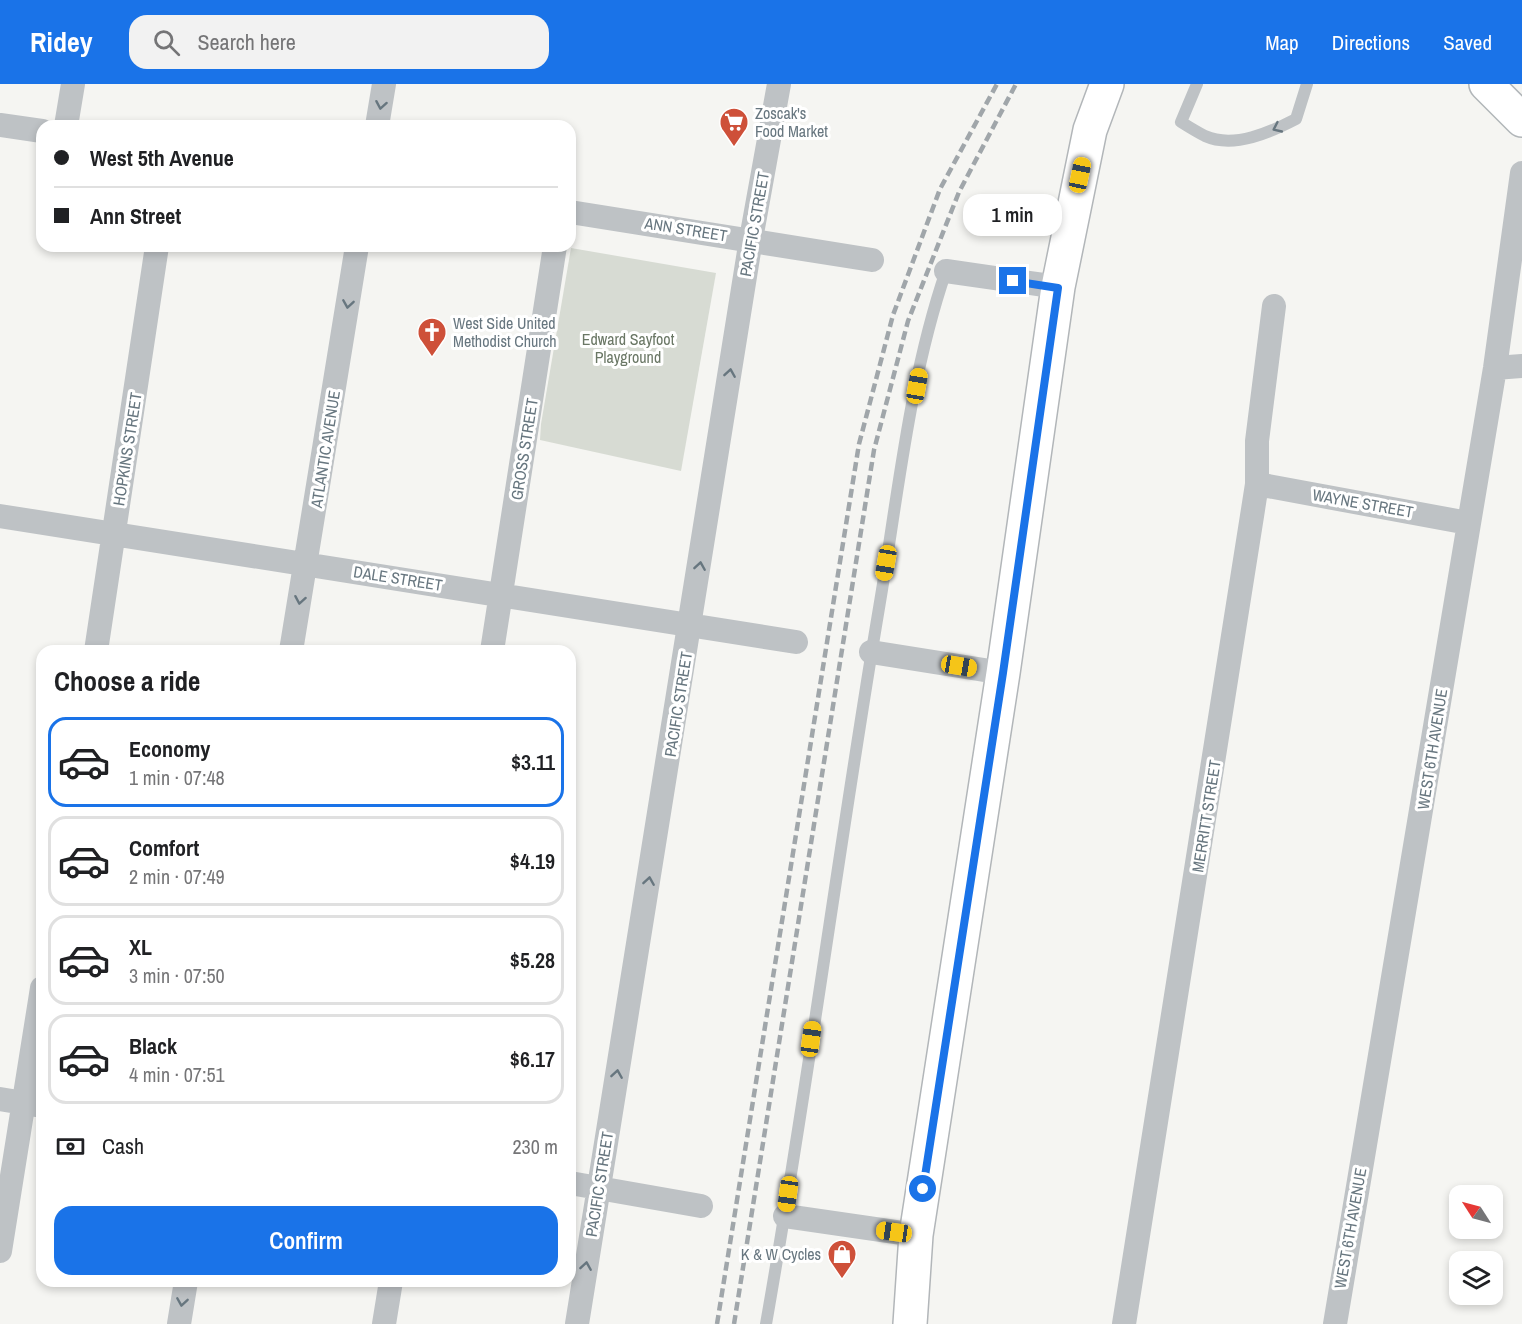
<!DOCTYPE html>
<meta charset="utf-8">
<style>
body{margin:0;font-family:"Archivo Narrow",sans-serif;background:#f2f2f2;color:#202124;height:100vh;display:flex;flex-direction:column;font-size:22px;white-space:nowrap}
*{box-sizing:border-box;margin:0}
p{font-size:20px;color:#757577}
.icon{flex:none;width:33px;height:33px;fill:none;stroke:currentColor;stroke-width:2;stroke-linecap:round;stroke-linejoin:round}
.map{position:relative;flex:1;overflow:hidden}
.panel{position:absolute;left:36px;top:561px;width:540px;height:642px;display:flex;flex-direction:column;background:#fff;border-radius:18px;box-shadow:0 3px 9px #0003}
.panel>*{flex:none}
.top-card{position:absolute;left:36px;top:36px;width:540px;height:132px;border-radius:18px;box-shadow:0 3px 9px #0003;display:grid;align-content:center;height:132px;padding:0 18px;background:#fff}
.needle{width:39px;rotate:306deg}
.fabs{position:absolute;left:1449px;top:1101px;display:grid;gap:12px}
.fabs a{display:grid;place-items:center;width:54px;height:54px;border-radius:12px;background:#fff;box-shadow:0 3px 9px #0003;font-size:30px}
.end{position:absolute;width:27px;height:27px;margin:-14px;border:8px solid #1a73e8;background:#fff;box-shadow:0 0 0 3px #fff}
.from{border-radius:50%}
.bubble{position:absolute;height:42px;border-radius:18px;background:#fff;box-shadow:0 3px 9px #0003;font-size:20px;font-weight:600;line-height:42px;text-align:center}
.car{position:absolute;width:18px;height:36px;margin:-18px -9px;border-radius:8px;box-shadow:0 0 4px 2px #0007;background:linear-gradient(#f5c518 24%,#345 0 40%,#f5c518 0 76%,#345 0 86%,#f5c518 0)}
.top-card b{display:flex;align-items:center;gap:21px;height:57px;font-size:22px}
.top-card b+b{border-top:2px solid #e0e0e0}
.top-card i{width:15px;height:15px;background:#202124}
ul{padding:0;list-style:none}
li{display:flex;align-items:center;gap:18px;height:90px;margin:0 12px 9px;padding:0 6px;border:3px solid #e0e0e0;border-radius:18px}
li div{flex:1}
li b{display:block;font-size:22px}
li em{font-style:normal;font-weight:600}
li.on{border-color:#1a73e8}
li>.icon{width:54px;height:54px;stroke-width:1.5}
h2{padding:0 18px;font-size:27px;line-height:72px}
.pay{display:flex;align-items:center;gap:15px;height:66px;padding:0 18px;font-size:22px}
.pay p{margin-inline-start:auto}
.cta{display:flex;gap:12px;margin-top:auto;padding:12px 18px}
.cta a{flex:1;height:69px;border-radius:18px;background:#1a73e8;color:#fff;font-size:24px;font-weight:600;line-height:69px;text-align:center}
header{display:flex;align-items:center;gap:36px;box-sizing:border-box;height:84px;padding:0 30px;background:#1a73e8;color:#fff}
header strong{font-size:28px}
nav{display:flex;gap:33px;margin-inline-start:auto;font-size:21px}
.search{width:420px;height:54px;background:#f2f2f2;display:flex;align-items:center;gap:15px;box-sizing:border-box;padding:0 21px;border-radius:18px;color:#757577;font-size:22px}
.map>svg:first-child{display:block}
</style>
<header>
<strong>Ridey</strong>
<div class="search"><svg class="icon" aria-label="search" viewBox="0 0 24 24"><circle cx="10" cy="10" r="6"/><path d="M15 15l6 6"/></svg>Search here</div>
<nav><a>Map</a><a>Directions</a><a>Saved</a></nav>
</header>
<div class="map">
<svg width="1522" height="1240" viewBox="0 0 1522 1240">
<rect width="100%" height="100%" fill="#f5f5f2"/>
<!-- green -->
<path fill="#d7dbd3" d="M571,164L716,189L681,387L540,356L541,340Z"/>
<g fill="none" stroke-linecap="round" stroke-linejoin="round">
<!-- secondary casing -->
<g stroke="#b1b6b9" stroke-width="36">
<path id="secondary" d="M1486,0L1522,36"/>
</g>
<!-- primary casing -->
<g stroke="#b2b6b9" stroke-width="36">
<path id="primary" d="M910,1240L916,1151L1003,589L1058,203L1090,46L1107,0"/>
</g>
<!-- lane -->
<path stroke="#bec2c5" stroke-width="12" d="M1197,0L1181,38C1189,43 1197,48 1205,52C1234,65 1271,48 1296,35L1307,0
M766,1240C808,1002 839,762 879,524C898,412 909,295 946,187"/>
<!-- street -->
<path stroke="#bec2c5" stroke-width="24" d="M0,41L42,47
M66,42L73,0
M377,42L384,0
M570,128L872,176
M946,187L1058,203
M1495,284L1522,282
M1257,400L1468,439
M0,432L796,558
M96,567L157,162
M291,567L357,162
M492,567L555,162
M871,568L1003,589
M0,1015L42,1022
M570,1099L701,1122
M785,1132L916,1151
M0,1167L42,904
M179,1240L186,1197
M384,1240L391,1197
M577,1240L751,155L779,0
M1124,1240L1252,432L1257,400V357L1274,222
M1335,1240L1495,284L1522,89"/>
<!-- secondary -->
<use href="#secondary" stroke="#fff" stroke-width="33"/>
<!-- primary -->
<use href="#primary" stroke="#fff" stroke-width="33"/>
<!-- rail -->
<path stroke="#a0a6aa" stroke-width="4.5" stroke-dasharray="9 4.5" stroke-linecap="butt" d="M717,1240L859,360L893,231L940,105L997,0
M734,1240L874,366L908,237L959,108L1016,0"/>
</g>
<!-- one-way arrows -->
<defs><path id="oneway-chevron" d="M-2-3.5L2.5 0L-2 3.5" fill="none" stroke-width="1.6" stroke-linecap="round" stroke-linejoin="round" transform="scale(1.5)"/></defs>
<g stroke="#67767f">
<use href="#oneway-chevron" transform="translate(381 21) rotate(100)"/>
<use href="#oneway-chevron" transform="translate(1277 44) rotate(155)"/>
<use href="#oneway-chevron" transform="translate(348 220) rotate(99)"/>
<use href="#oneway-chevron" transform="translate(730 289) rotate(-81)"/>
<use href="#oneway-chevron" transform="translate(700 482) rotate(-81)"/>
<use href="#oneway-chevron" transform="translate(300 516) rotate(100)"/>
<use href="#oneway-chevron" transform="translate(649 797) rotate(-81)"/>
<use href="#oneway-chevron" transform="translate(617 990) rotate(-81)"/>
<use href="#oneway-chevron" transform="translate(586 1182) rotate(-81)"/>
<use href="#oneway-chevron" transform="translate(182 1218) rotate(99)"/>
</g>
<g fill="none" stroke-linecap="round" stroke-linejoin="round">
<!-- route -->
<path stroke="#1a73e8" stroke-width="8" d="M923,1105L1003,589L1058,204L1013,197"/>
</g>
<!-- icons -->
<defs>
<g id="supermarket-pin" transform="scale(1.5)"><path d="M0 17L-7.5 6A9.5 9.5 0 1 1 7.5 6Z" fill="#ce5039" stroke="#fff"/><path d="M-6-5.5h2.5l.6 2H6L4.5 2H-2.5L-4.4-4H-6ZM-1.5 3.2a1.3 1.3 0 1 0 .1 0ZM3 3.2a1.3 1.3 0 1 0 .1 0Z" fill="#fff"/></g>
<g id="church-pin" transform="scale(1.5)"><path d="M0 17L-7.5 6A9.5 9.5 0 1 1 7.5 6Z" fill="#ce5039" stroke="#fff"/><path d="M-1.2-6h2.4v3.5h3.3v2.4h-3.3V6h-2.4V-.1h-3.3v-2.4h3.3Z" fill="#fff"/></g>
<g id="shop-pin" transform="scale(1.5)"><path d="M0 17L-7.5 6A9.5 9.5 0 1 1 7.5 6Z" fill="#ce5039" stroke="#fff"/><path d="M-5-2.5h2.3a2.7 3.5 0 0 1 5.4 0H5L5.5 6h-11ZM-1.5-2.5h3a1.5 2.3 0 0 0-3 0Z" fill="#fff"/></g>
</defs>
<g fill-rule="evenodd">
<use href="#supermarket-pin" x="734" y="38"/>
<use href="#church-pin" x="432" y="248"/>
<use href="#shop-pin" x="842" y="1170"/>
</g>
<g text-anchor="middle" stroke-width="6" stroke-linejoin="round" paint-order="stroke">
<!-- poi labels -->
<g font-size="16" fill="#67767f" stroke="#fff" text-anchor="start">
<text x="755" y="35">Zoscak's<tspan x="755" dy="18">Food Market</tspan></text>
<text x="453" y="245">West Side United<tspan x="453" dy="18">Methodist Church</tspan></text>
<text x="821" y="1176" text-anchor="end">K &amp; W Cycles</text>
</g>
<!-- street labels -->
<g font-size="16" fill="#67767f" stroke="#fff">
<text transform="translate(754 140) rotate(-80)" y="6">PACIFIC STREET</text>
<text transform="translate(686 145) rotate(9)" y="6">ANN STREET</text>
<text transform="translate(127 365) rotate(-81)" y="6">HOPKINS STREET</text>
<text transform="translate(325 365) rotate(-81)" y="6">ATLANTIC AVENUE</text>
<text transform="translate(524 365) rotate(-81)" y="6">GROSS STREET</text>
<text transform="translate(1363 419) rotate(10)" y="6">WAYNE STREET</text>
<text transform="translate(398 494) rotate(9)" y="6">DALE STREET</text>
<text transform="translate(678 620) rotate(-81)" y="6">PACIFIC STREET</text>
<text transform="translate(1432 665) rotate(-81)" y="6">WEST 6TH AVENUE</text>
<text transform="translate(1206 732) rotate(-81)" y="6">MERRITT STREET</text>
<text transform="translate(599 1100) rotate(-81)" y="6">PACIFIC STREET</text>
<text transform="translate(1350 1144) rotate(-80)" y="6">WEST 6TH AVENUE</text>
</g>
<!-- park labels -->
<g font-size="16" fill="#6a7765" stroke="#fff">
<text x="628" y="261">Edward Sayfoot<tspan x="628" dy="18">Playground</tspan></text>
</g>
</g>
</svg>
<div class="fabs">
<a><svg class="needle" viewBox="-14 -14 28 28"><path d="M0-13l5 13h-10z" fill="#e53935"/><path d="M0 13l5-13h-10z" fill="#757577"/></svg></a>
<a><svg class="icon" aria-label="layers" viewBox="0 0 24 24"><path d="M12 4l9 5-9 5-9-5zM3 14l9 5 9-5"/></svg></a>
</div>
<i class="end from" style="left:923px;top:1105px"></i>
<i class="end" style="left:1013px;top:197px"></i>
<div class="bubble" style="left:963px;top:110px;width:99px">1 min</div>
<i class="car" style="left:1080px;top:91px;rotate:12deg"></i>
<i class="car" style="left:917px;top:302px;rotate:10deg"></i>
<i class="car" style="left:886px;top:479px;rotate:190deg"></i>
<i class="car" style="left:959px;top:582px;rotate:100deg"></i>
<i class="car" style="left:811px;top:955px;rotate:8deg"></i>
<i class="car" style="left:788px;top:1110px;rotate:188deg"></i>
<i class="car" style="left:894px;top:1148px;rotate:278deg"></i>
<div class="top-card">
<b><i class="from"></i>West 5th Avenue</b>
<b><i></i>Ann Street</b>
</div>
<section class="panel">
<h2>Choose a ride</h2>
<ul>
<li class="on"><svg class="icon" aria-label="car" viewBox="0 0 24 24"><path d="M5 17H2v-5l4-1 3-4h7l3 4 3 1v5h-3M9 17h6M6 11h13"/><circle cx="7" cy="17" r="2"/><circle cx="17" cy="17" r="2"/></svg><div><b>Economy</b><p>1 min · 07:48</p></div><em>$3.11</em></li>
<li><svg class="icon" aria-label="car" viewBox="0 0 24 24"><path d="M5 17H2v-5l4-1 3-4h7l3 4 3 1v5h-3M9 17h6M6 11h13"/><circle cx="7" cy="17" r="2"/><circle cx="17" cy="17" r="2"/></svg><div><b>Comfort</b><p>2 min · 07:49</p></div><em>$4.19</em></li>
<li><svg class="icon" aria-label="car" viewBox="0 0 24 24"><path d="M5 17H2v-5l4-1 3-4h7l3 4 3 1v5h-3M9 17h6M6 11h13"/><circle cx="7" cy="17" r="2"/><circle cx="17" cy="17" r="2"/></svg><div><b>XL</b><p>3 min · 07:50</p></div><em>$5.28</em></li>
<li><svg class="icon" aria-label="car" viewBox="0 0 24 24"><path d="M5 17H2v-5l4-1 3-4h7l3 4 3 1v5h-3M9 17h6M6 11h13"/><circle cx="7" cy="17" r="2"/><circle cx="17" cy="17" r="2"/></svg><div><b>Black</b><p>4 min · 07:51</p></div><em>$6.17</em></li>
</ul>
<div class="pay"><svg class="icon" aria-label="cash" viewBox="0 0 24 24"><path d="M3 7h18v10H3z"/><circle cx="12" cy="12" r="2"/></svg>Cash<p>230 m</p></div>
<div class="cta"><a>Confirm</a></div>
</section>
</div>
